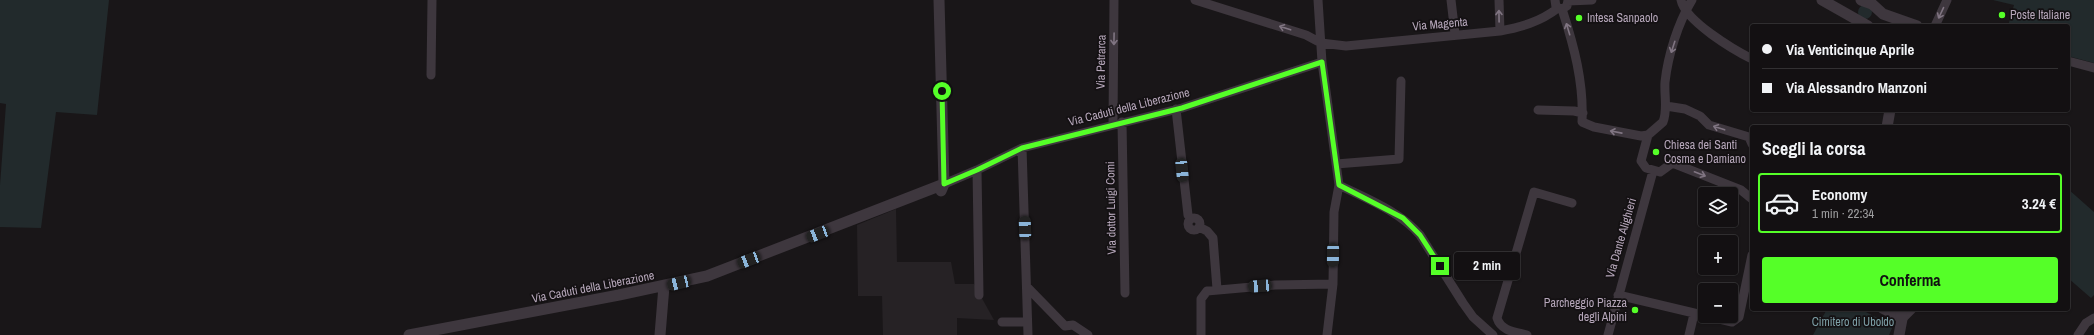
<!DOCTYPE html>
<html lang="it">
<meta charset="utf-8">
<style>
body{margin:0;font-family:"Archivo Narrow",sans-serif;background:#1c191b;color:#f1f3f6;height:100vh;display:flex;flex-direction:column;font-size:15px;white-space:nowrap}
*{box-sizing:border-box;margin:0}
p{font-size:13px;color:#9d9d9f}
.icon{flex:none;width:22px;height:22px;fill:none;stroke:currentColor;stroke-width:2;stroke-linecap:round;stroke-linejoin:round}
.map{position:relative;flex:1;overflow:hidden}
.sheet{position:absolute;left:1750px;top:125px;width:320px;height:186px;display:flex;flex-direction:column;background:#131012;border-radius:4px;box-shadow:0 1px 3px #0004,0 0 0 1px #323032}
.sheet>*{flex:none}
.hud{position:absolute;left:1750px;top:24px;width:320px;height:88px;border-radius:4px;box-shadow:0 1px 3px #0004,0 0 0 1px #323032;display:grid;align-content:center;height:88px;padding:0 12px;background:#131012}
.controls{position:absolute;left:1698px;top:187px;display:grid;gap:8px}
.controls a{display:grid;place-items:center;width:40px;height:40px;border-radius:4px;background:#131012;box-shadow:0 1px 3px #0004,0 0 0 1px #323032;font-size:20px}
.end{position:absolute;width:18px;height:18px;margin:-9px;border:5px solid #55ff28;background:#111;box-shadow:0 0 0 2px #111}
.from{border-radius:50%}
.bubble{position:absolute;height:28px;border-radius:4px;background:#131012;box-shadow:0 1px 3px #0004,0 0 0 1px #323032;font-size:13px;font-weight:700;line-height:28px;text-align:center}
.car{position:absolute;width:12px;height:24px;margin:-12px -6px;border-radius:5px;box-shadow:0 0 3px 1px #0007;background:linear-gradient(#222 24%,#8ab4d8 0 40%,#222 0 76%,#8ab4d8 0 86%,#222 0)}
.hud b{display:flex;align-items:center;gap:14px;height:38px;font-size:15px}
.hud b+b{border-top:1px solid #323032}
.hud i{width:10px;height:10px;background:#f1f3f6}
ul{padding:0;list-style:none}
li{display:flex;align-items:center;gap:12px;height:60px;margin:0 8px 6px;padding:0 4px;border:2px solid transparent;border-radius:4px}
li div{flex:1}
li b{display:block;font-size:15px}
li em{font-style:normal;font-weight:700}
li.current{border-color:#55ff28}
li>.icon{width:36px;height:36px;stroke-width:1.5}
h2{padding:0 12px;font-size:18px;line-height:48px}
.cta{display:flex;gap:8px;margin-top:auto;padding:8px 12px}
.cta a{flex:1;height:46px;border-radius:4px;background:#55ff28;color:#111;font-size:16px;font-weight:700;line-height:46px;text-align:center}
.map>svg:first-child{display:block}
</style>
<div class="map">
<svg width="2094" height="335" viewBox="0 0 2094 335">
<rect width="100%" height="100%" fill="#191618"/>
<!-- built -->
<path fill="#262225" d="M896,209L897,262H951L955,284H974L994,320L957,318V335H883L882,296H858L857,225Z"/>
<!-- green -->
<path fill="#222a2c" d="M0,0H109L97,115L56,112L41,228L0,227V335V185L6,104L0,103Z
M1993,0H2094V63L2068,56V26H2008L2014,5Z
M1858 12a7 7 0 1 1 14 0a7 7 0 1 1-14 0Z
M2068,189L2094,212V295L2091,298L2068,278Z
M1827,309H1860L1893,326L1889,335H1813Z"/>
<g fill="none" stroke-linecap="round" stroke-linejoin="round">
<!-- minor -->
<path stroke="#3e373e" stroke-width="9" d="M1195,0L1306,35L1321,43L1346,46L1500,31C1521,27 1540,22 1558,8
M1318,0L1322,62L1339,185L1334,212L1333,284L1327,335
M1451,0L1455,34
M1499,0L1500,31
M1555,0L1556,7L1562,9L1567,6L1568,0
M1681,0C1685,21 1734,50 1752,59
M1568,1L1592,0
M1562,9C1574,46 1584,83 1582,122L1594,127L1641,136L1648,135L1663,122C1668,110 1664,95 1665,82C1668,55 1678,23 1692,0
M1935,26L1947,0
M2068,61L2094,68
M431,75L432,0
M1666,106L1685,109L1700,116L1709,125L1749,137L1752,144
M1176,109L1188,215L1191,219
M1538,110L1574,111L1583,113
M1122,122L1125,293
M1113,124L1114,0
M1648,135L1641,161L1646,168L1660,172L1671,164H1675L1741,190L1752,199
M1022,148L1028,335
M1336,164L1399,159L1401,81
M977,170L979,295
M944,184L977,170L1022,148L1182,108L1322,62
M1339,185C1367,199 1399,211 1420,235L1463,303L1473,317L1493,335
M1188 224a6 6 0 1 1 12 0a6 6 0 1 1-12 0Z
M1199,227L1207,231L1213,238L1217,289
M1027,287L1065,326L1073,325L1088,335
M1618,295L1732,322L1739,317L1752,255
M1882,309L1902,319L1912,309
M1002,322H1027
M1201,335V299L1207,291L1275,285L1333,284
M1527,335C1515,332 1501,331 1497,318L1534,192L1572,203
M1608,335L1653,171
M1689,335L1694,314
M2078,335L2086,323L2094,318"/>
<!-- tertiary -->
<path stroke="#3e373e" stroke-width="11" d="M939,0L944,184L941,191
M1822,0L1868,26
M1861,0L1872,4L1883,14L1917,26
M1887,127L1890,110
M409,335L619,295L707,276L944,184
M660,335L664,286
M1899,335L1902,319L1900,309"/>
</g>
<!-- one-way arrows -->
<defs><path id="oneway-shaft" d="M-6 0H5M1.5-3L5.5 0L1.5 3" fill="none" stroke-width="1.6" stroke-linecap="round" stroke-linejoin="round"/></defs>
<g stroke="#807582">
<use href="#oneway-shaft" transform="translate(1941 13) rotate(115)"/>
<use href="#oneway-shaft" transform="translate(1499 16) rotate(-91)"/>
<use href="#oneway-shaft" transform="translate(1285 28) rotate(-162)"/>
<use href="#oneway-shaft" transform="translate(1568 29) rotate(-107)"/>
<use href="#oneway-shaft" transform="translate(1114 39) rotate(91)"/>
<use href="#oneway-shaft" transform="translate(1673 47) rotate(108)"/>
<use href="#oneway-shaft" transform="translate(1719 128) rotate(-162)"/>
<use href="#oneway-shaft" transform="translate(1616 132) rotate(-169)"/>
<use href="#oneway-shaft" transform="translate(1700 174) rotate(21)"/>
</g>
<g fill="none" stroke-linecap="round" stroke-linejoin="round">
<!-- route -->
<path stroke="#55ff28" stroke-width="5" d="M942,91L944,184L977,170L1022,148L1182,108L1322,62L1339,185L1403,218L1420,235L1440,266"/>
</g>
<!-- markers -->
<g fill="#55ff28" stroke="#141113" stroke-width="1.5">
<circle cx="2002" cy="15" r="4"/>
<circle cx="1579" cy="18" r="4"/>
<circle cx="1656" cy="152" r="4"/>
<circle cx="1635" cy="310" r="4"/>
</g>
<g text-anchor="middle" stroke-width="3.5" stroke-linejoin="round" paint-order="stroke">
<!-- poi labels -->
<g font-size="12" fill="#b6a7ba" stroke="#141113" text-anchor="start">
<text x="2010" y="19">Poste Italiane</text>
<text x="1587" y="22">Intesa Sanpaolo</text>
<text x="1664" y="149">Chiesa dei Santi<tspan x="1664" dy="14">Cosma e Damiano</tspan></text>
<text x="1627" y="307" text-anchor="end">Parcheggio Piazza<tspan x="1627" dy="14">degli Alpini</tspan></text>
</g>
<!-- street labels -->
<g font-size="12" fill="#b6a7ba" stroke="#141113">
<text transform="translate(1440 24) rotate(-5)" y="4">Via Magenta</text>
<text transform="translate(1101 62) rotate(-89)" y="4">Via Petrarca</text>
<text transform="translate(1129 107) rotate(-14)" y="4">Via Caduti della Liberazione</text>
<text transform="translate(1111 208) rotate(-91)" y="4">Via dottor Luigi Comi</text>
<text transform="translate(1621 238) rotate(-74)" y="4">Via Dante Alighieri</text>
<text transform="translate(593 287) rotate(-11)" y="4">Via Caduti della Liberazione</text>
</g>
<!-- park labels -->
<g font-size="12" fill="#7d9fa6" stroke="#141113">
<text x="1853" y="326">Cimitero di Uboldo</text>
</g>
</g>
</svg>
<div class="controls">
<a><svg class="icon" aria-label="layers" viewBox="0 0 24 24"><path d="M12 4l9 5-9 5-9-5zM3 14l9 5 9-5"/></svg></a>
<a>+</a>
<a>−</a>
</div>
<i class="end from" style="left:942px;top:91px"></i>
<i class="end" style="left:1440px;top:266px"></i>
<div class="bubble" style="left:1454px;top:252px;width:66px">2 min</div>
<i class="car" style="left:1182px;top:170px;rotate:174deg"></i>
<i class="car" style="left:1025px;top:228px;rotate:358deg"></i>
<i class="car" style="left:818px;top:234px;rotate:249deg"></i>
<i class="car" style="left:1333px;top:255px;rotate:181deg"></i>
<i class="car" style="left:749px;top:260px;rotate:249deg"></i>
<i class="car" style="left:679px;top:283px;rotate:257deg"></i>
<i class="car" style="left:1260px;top:286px;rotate:266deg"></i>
<div class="hud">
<b><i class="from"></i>Via Venticinque Aprile</b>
<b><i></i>Via Alessandro Manzoni</b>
</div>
<section class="sheet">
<h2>Scegli la corsa</h2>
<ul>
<li class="current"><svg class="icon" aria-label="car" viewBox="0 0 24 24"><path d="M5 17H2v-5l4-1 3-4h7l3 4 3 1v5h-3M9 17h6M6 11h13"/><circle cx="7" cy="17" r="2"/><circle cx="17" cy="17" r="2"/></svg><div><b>Economy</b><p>1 min · 22:34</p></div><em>3.24 €</em></li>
</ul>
<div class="cta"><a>Conferma</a></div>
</section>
</div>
